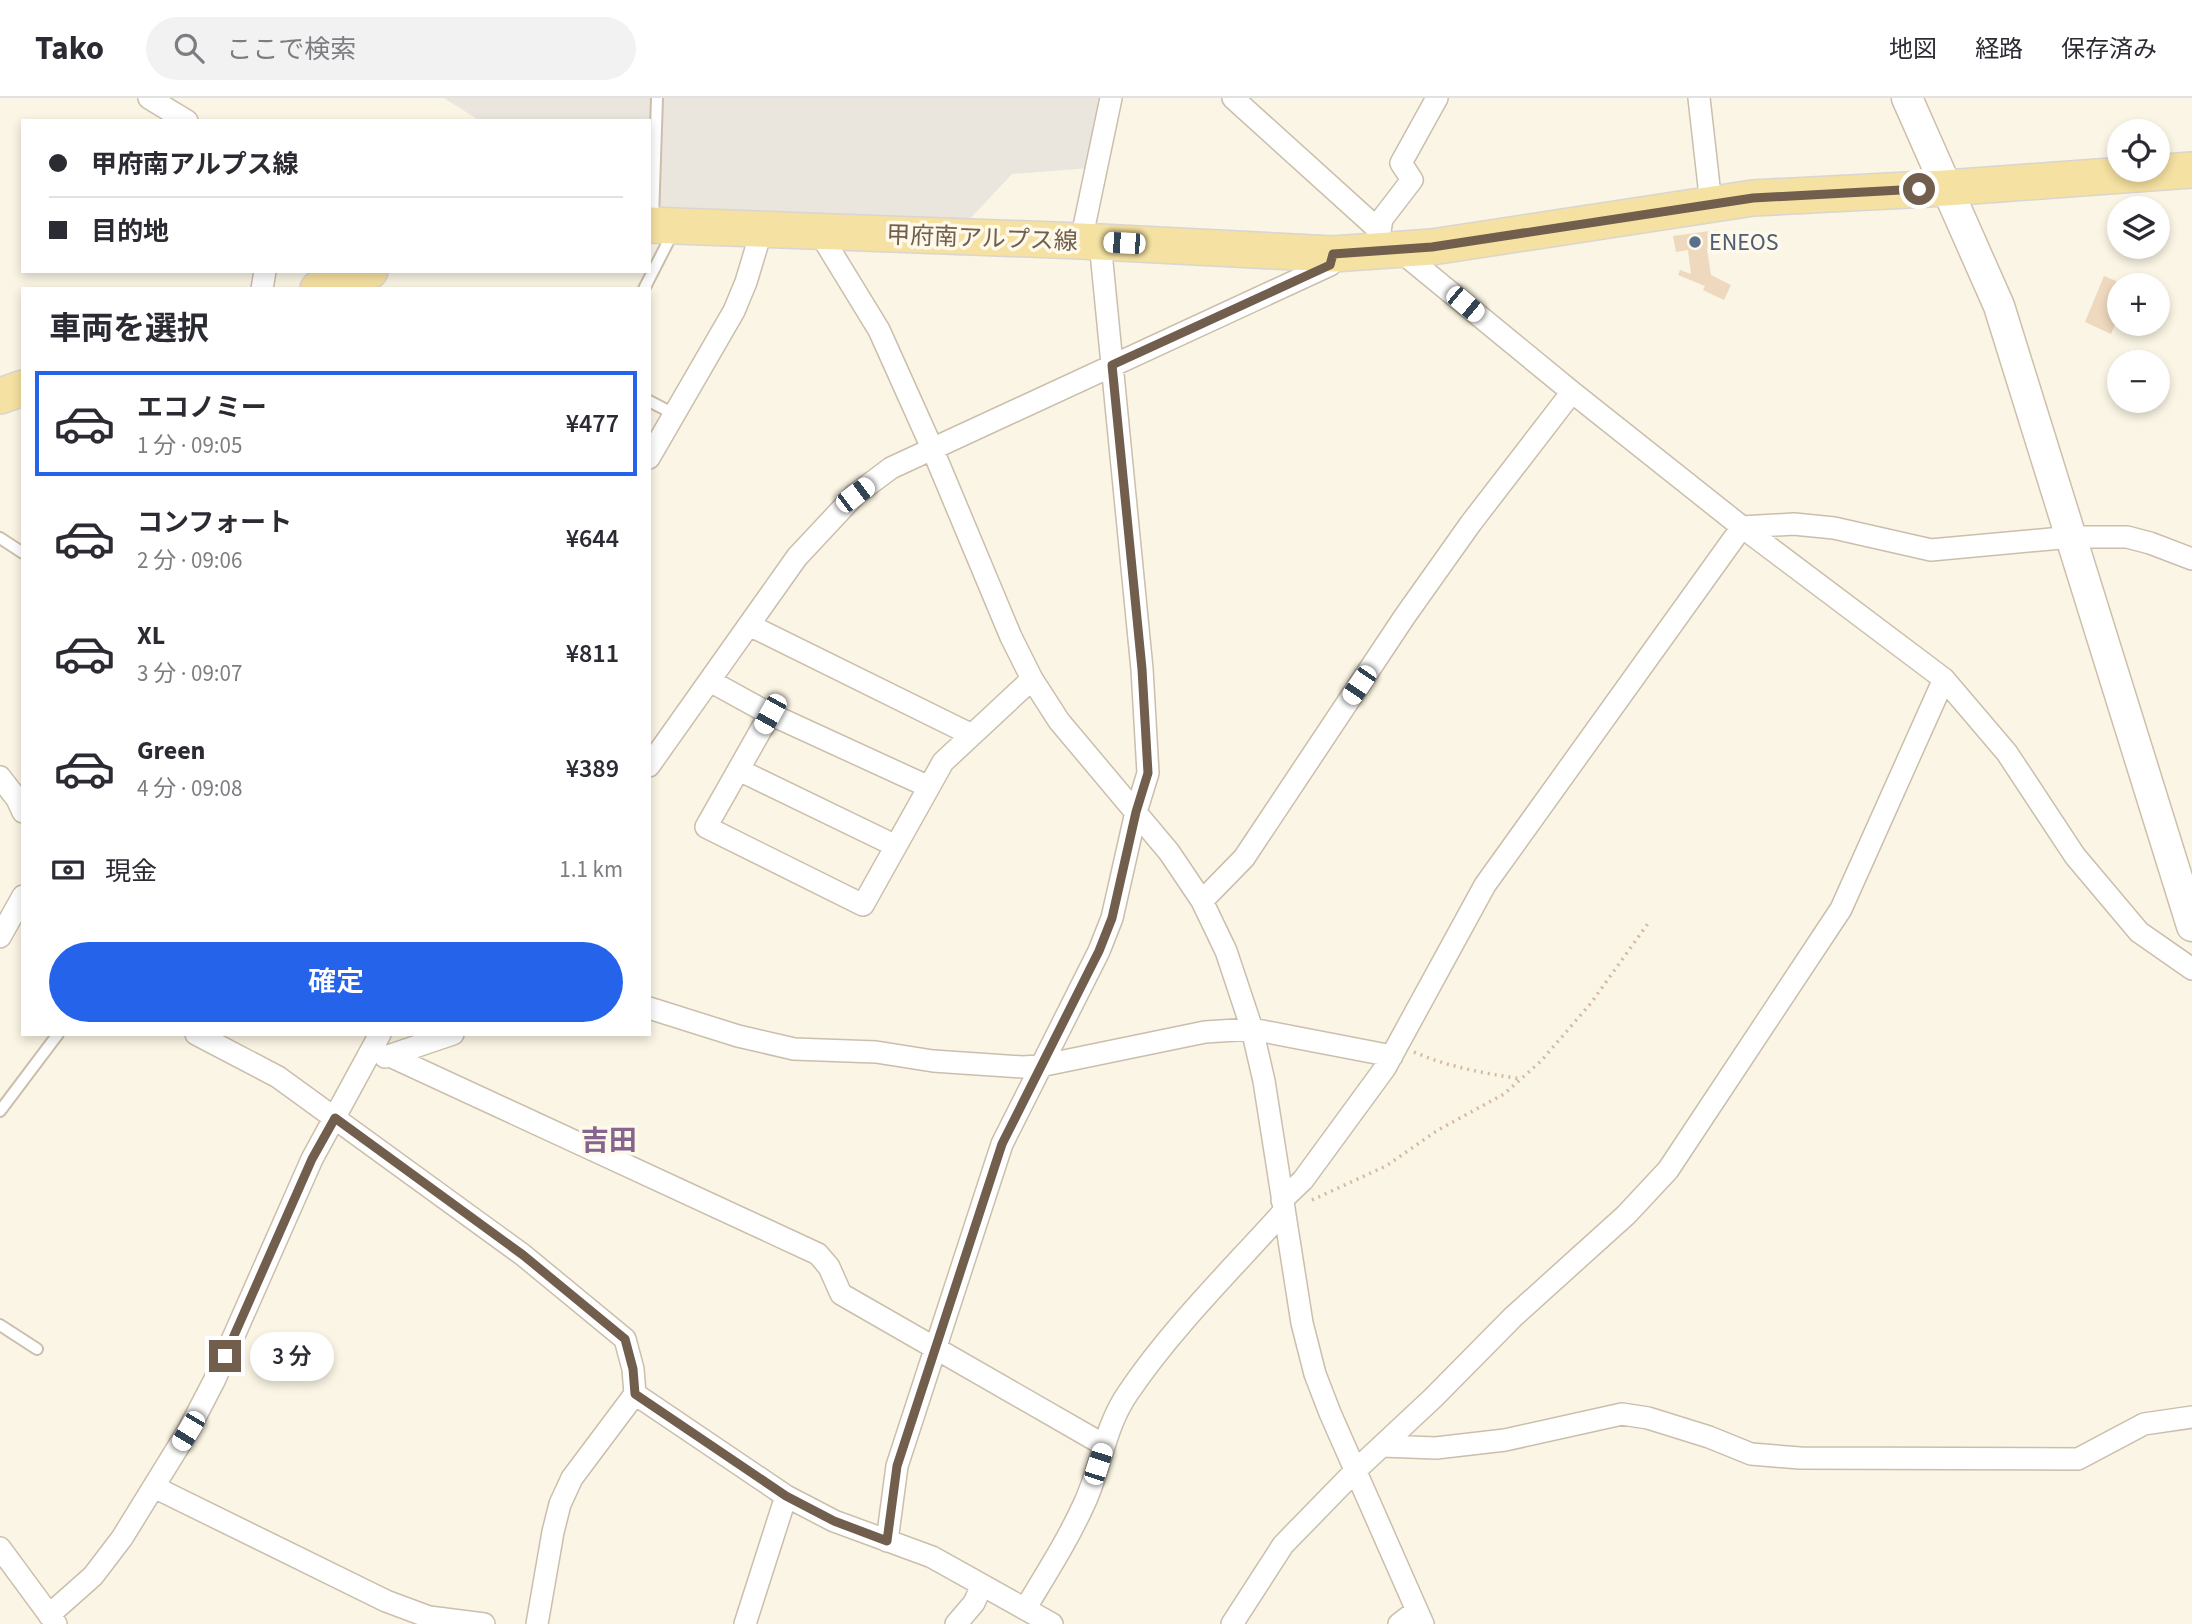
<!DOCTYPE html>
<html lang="ja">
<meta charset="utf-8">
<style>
body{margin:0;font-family:"Source Sans 3","Noto Sans JP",sans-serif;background:#f2f2f3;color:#2b2b33;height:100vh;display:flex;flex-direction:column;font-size:26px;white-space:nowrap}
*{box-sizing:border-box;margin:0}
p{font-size:23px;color:#7c7c81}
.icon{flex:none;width:38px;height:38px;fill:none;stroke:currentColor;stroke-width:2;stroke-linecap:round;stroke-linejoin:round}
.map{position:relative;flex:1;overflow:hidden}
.drawer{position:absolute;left:21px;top:189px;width:630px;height:749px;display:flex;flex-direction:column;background:#fff;border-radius:0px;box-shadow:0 4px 10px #0003}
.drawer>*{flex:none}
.hud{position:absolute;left:21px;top:21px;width:630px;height:154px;border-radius:0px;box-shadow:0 4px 10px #0003;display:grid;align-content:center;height:154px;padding:0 28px;background:#fff}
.buttons{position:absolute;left:2107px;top:21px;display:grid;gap:14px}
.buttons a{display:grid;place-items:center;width:63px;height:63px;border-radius:50%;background:#fff;box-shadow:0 4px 10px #0003;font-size:35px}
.end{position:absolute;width:32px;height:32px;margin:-16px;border:9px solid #715e4c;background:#fff;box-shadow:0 0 0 4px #fff}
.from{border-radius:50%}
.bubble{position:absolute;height:49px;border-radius:24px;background:#fff;box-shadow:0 4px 10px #0003;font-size:23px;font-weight:600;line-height:49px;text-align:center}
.car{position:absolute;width:21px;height:42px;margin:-21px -10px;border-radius:9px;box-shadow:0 0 5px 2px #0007;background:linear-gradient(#fff 24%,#345 0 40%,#fff 0 76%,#345 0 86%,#fff 0)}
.hud b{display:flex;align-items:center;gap:24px;height:66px;font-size:26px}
.hud b+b{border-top:2px solid #e1e1e2}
.hud i{width:18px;height:18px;background:#2b2b33}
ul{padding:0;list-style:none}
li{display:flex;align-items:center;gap:21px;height:105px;margin:0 14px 10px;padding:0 14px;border:4px solid transparent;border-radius:0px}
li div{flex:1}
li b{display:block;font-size:26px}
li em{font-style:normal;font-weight:600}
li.current{border-color:#2563eb}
li>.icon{width:63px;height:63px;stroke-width:1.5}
h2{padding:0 28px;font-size:32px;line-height:84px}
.pay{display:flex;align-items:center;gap:18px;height:77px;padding:0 28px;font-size:26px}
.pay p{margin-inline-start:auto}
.cta{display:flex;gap:14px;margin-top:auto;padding:14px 28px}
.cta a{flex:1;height:80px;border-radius:42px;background:#2563eb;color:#fff;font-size:28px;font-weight:600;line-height:80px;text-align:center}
header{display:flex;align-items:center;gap:42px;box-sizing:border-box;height:98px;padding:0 35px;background:#fff;border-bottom:2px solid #e1e1e2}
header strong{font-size:33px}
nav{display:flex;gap:38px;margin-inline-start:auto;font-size:24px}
.search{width:490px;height:63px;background:#f2f2f3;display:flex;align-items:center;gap:18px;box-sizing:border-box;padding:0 24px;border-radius:38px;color:#7c7c81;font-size:26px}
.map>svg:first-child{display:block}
</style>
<header>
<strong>Tako</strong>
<div class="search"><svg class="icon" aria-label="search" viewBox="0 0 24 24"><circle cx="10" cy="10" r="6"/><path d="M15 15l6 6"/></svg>ここで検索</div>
<nav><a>地図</a><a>経路</a><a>保存済み</a></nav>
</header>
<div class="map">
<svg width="2192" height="1526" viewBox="0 0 2192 1526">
<rect width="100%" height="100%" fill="#faf5e4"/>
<!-- industrial -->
<path fill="#eae6de" d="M444,0H1103L1090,70L1012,76L967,124L649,120V23H480Z"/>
<!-- building -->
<path fill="#eed8be" d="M1717,132L1718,150L1707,151L1711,177L1731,187L1724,202L1703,192L1705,188L1678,177L1680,172L1691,176L1688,152L1676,154L1673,138Z
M2104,178L2126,187H2119V217L2111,236L2085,224Z"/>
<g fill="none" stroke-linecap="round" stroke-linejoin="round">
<!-- lane casing -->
<g stroke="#cbbeac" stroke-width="14">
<path id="lane" d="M653,121L657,0
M644,191L668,144V131
M649,303L674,316
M0,440L23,455
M0,1013L58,936
M0,1227L37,1251"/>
</g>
<!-- street casing -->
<g stroke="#cbbeac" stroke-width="24">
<path id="street" d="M149,0L187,23
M1233,0L1380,133
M1699,0L1711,106
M819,134L879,232L932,350L1011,539L1032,581L1059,623L1169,754L1202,803L1226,853L1252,931L1264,983L1302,1225L1315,1276L1330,1315L1423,1526
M1081,143L1111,0
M1378,145L1382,121L1412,82L1401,65L1437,0
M1400,153L1572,294L1742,429L1944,581L2007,655L2075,758L2139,834L2192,871
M262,191L265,173
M649,360L734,213L746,184L762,131
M749,527L972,637
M710,583L770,616L929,689
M770,616L706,729L863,807L943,664L1032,581
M649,668L797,459L855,397L891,370L1330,167L1333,156
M739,672L896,748
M0,679L17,701L23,714
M1202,803L1244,760L1405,518L1471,425L1572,294
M0,839L23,798
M649,910L738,938L794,951L876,954L933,963L1022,969L1040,968L1205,934L1252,931L1392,958
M196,936L278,979L523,1157L625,1241L633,1271L635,1296L572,1380L560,1406L553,1434L537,1526
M390,958L818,1156L829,1169L841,1196L1104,1347
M385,959L453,936
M1282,1102L1303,1082L1385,970L1485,787L1742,429L1794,426L1834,430L1931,452L2072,439H2127L2150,445L2192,461
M635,1296L786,1398L834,1423L932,1459L1052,1526
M1382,1348L1436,1350L1505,1342L1622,1316L1648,1320L1709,1339L1751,1356L1800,1360L2078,1361L2144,1326L2192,1319
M154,1389L386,1503L429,1519L484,1526
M887,1443L897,1368L1002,1046L1099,853L1112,820L1136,714L1148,675L1142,571L1100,144
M0,1450L56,1526
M1025,1511C1046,1476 1068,1442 1085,1404C1101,1369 1105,1328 1128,1295C1171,1231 1232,1171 1284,1113
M49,1517L93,1478L122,1440L188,1333L214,1283L312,1061L380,936
M745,1526L786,1398
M956,1526L974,1505L982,1487
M1232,1526L1283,1447L1357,1371L1433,1300L1513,1219L1626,1117L1668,1072L1841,811L1944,581
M1399,1526L1416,1513"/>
</g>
<!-- secondary casing -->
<g stroke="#cebfaa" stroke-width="33">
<path id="secondary" d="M1907,0L1999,208L2192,828"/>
</g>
<!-- primary casing -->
<g stroke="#dad5d0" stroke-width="38">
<path id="primary" d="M649,127L1081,143L1333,156L1432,149L1753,100L1946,90L2192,72
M318,191L370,173
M0,298L23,290"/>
</g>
<!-- path -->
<path stroke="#d3bba1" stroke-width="3.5" stroke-dasharray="2 5" stroke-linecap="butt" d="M1414,954C1448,969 1483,975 1521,981
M1312,1102L1386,1068L1438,1032L1504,996L1541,963L1591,905L1649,824"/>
<!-- lane -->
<use href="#lane" stroke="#fff" stroke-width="10"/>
<!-- street -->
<use href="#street" stroke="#fff" stroke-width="21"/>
<!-- secondary -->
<use href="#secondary" stroke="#fff" stroke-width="30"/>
<!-- primary -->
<use href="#primary" stroke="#f5e1a1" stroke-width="35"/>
</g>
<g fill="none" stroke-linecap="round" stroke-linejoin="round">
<!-- route -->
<path stroke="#715e4c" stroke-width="9" d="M225,1258L312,1061L335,1020L523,1157L625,1241L633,1271L635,1296L786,1398L834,1423L887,1443L897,1368L1002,1046L1099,853L1112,820L1136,714L1148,675L1142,571L1112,267L1330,167L1333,156L1432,149L1753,100L1919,91"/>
</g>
<!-- markers -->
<circle fill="#5c6f8a" stroke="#fef9ea" stroke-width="2.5" cx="1695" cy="144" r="7"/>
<g text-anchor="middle" stroke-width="7" stroke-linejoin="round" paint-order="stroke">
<!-- street labels -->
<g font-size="24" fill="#715e4c" stroke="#fef9ea">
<text transform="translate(982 140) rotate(2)" y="8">甲府南アルプス線</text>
</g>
<!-- service labels -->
<g font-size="24" fill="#4e5e75" stroke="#fef9ea" text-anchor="start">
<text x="1709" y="152">ENEOS</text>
</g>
<!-- quarter labels -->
<g font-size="28" font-weight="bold" fill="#85648d" stroke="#fef9ea">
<text x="609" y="1052">吉田</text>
</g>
</g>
</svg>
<div class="buttons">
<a><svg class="icon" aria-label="locate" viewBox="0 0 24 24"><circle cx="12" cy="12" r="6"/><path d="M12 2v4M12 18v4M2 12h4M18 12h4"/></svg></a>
<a><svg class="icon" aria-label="layers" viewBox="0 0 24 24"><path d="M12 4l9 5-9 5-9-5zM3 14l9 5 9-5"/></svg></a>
<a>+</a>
<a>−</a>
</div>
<i class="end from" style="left:1919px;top:91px"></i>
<i class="end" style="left:225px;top:1258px"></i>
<div class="bubble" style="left:250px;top:1234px;width:84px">3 分</div>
<i class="car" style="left:1124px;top:145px;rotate:273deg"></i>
<i class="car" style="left:1465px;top:206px;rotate:130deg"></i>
<i class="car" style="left:855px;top:397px;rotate:53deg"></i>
<i class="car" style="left:1359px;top:587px;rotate:214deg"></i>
<i class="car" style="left:770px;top:616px;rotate:209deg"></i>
<i class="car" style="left:188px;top:1333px;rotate:211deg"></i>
<i class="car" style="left:1098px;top:1366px;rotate:18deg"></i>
<div class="hud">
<b><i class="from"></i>甲府南アルプス線</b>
<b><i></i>目的地</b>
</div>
<section class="drawer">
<h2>車両を選択</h2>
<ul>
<li class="current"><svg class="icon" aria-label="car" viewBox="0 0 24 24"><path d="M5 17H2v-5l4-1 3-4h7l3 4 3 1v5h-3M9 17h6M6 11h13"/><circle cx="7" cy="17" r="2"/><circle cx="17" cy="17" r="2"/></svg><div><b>エコノミー</b><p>1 分 · 09:05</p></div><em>¥477</em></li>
<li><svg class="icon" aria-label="car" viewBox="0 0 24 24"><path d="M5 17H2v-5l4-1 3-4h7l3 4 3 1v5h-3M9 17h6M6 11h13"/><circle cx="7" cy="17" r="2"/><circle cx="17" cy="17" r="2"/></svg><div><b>コンフォート</b><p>2 分 · 09:06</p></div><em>¥644</em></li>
<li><svg class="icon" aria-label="car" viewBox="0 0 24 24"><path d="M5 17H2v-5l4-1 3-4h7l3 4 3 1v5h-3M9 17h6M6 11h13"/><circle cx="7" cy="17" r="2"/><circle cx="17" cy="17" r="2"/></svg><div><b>XL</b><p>3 分 · 09:07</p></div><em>¥811</em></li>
<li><svg class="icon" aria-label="car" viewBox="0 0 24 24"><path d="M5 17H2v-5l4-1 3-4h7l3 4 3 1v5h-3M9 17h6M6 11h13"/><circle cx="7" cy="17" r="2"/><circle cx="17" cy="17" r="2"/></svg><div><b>Green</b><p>4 分 · 09:08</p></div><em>¥389</em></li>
</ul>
<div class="pay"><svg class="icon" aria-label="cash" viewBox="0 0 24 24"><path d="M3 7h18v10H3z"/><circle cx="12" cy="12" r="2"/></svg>現金<p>1.1 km</p></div>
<div class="cta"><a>確定</a></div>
</section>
</div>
